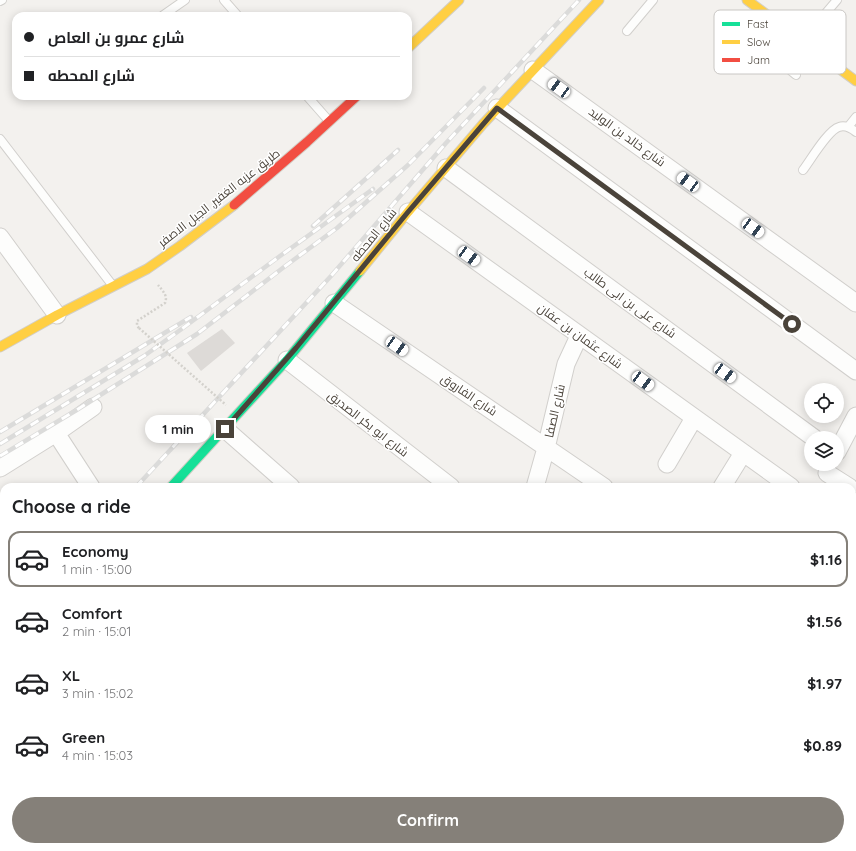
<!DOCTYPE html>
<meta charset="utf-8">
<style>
body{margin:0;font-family:Quicksand,Cairo,sans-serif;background:#f6f6f6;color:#202124;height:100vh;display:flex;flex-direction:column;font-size:15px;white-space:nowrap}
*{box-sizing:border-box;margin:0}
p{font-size:13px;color:#757577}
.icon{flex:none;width:22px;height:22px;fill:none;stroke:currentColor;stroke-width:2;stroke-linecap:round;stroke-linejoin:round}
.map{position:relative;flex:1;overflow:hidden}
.drawer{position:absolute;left:0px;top:483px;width:856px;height:368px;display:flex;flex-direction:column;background:#fff;border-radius:12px 12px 0 0;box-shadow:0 2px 10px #0003}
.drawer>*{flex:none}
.banner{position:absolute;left:12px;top:12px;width:400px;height:88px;border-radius:12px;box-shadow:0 2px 10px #0003;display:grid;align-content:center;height:88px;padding:0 12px;background:#fff}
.tools{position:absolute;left:804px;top:383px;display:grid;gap:8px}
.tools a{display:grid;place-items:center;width:40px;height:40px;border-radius:50%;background:#fff;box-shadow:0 2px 10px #0003;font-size:20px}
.end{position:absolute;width:18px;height:18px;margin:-9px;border:5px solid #4a433a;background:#fff;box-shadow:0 0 0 2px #fff}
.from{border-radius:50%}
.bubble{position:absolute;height:28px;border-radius:14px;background:#fff;box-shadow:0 2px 10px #0003;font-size:13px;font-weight:800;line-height:28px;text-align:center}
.car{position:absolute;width:12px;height:24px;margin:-12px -6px;border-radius:5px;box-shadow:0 0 3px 1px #0007;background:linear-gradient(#fff 24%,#345 0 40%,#fff 0 76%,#345 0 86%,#fff 0)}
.banner b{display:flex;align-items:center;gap:14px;height:38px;font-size:15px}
.banner b+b{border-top:1px solid #e0e0e0}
.banner i{width:10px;height:10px;background:#202124}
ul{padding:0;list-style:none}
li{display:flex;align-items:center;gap:12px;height:56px;margin:0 8px 6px;padding:0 4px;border:2px solid transparent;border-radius:12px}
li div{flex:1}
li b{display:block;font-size:15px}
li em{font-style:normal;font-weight:800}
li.current{border-color:#858079}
li>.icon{width:36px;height:36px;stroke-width:1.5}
h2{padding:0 12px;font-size:18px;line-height:48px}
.button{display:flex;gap:8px;margin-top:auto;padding:8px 12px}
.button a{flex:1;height:46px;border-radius:24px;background:#858079;color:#fff;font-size:16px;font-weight:800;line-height:46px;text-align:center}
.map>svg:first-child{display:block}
</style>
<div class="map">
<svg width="856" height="851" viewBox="0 0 856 851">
<rect width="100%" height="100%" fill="#f3f1ee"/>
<!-- building -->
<path fill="#dddad7" d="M222,329L235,343L201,371L187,353Z"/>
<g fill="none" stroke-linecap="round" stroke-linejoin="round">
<!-- lane casing -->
<g stroke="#d1cfcc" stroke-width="10">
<path id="lane" d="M224,0L238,16
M0,1L2,0
M162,16L185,0
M627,31L653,0
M802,41L837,0
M761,46L796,75
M773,56L791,33
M307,96L329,121
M848,127L856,117
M0,139L113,286
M803,170C810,161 828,130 839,127C845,125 851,128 856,132"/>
</g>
<!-- street casing -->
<g stroke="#d1cfcc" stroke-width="19">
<path id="street" d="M533,70L856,303
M497,108L856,371
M446,168L814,438
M408,212L791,487
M0,237L57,315
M334,303L604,487
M287,360L451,487
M225,429L291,487
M56,433L91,487
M837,452L856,416
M667,464L694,418
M0,468L56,433L93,407
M827,473L849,487
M535,487L546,448L566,364L579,336
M722,487L743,453
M0,505L4,511
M852,576L856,579
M0,581L4,586
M0,695L4,697
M852,703L856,706
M852,767L856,770
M0,783L4,779
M248,847L255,851
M409,847L415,851
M532,847L538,851
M746,847L752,851
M89,851L91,847
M167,851L169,847
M657,851L659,847
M774,851L777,847
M853,851L856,846"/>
</g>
<!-- fast casing -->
<g stroke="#d2cec5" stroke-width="11">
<path id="fast" d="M171,487L287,360L360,271"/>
</g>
<!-- slow casing -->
<g stroke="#d2cec5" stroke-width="11">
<path id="slow" d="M747,0L856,81
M408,48L459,0
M360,271L408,212L483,124L599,0
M0,347L57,315L147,269L180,246L234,205"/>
</g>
<!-- jam casing -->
<g stroke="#d2cec5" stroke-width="11">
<path id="jam" d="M234,205L307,142L357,96
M0,671L4,667"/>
</g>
<!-- path -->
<path stroke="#d3d1cc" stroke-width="2.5" stroke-dasharray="2 2" stroke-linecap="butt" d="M139,328L137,326V321L165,303C168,296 163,291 158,285"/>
<!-- lane -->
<use href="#lane" stroke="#fdfdfc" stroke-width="8"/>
<!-- street -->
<use href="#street" stroke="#fdfdfc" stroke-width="17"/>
<!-- fast -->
<use href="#fast" stroke="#16e098" stroke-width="9"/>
<!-- slow -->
<use href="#slow" stroke="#ffcf43" stroke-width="9"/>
<!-- jam -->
<use href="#jam" stroke="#f24e42" stroke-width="9"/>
<!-- rail casing -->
<g stroke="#dbdbda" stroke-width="4.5">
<path id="rail" d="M313,226L398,150
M0,432L191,317
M0,444L144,356L183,328L280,256L373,189
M0,456L75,411L197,334L284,267L337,228L408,165L484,88
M136,487L331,276L446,143L579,0
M0,635L4,630"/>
</g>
<!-- rail -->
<use href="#rail" stroke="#fff" stroke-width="3" stroke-dasharray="9" stroke-linecap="butt"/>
<!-- path-bridge -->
<path stroke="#d3d1cc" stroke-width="2.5" stroke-dasharray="2 2" stroke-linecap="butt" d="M139,328L226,405"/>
</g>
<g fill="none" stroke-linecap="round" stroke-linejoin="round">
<!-- route -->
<path stroke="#4a433a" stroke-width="5" d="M225,429L296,348L408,212L497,108L792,324"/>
</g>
<g text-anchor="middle" stroke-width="3" stroke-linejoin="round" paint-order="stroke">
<!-- street labels -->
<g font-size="12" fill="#4a433a" stroke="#fff">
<text transform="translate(627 137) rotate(36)" y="4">شارع خالد بن الوليد</text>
<text transform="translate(219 198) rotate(-38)" y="4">طريق عزبه الغفير, الجبل الاصفر</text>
<text transform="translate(374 235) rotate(-51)" y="4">شارع المحطه</text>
<text transform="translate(630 303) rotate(36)" y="4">شارع على بن ابى طالب</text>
<text transform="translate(580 336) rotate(36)" y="4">شارع عثمان بن عفان</text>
<text transform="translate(469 395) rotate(34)" y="4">شارع الفاروق</text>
<text transform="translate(555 411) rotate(-77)" y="4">شارع الصفا</text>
<text transform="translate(368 424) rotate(38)" y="4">شارع ابو بكر الصديق</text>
</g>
</g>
<!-- legend -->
<rect x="714" y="10" width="132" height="64" rx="6" fill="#fff" stroke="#c9c7c4" stroke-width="1"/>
<rect x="722" y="22" width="18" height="4" fill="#16e098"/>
<rect x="722" y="40" width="18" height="4" fill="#ffcf43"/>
<rect x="722" y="58" width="18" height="4" fill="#f24e42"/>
<g font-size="11" fill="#4a433a">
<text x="747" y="28">Fast</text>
<text x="747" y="46">Slow</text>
<text x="747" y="64">Jam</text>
</g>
</svg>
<div class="tools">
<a><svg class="icon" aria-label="locate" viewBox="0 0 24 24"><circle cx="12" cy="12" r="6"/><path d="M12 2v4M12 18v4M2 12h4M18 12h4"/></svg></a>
<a><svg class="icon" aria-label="layers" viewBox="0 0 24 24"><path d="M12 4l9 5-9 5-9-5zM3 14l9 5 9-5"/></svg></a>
</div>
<i class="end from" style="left:792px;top:324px"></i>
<i class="end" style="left:225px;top:429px"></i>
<div class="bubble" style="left:145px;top:415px;width:66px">1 min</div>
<i class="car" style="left:559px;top:88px;rotate:306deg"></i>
<i class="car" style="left:688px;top:182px;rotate:306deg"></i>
<i class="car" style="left:753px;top:228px;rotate:126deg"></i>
<i class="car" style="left:469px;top:256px;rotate:126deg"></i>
<i class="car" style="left:397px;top:346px;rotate:124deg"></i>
<i class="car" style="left:725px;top:373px;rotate:126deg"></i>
<i class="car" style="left:643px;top:381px;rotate:126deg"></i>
<div class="banner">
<b><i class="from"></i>شارع عمرو بن العاص</b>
<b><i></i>شارع المحطه</b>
</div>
<section class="drawer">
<h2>Choose a ride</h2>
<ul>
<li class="current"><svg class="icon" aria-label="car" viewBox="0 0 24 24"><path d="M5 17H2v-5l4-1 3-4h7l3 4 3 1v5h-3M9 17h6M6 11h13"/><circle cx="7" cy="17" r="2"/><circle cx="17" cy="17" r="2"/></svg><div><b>Economy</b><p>1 min · 15:00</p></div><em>$1.16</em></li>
<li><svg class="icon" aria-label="car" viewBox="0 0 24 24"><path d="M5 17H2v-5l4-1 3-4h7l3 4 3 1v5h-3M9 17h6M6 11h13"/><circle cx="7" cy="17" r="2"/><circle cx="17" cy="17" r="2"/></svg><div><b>Comfort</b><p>2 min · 15:01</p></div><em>$1.56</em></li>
<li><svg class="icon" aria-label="car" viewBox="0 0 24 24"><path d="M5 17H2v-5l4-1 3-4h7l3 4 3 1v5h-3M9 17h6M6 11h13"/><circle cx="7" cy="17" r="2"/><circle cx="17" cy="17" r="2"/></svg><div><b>XL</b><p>3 min · 15:02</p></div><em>$1.97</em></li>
<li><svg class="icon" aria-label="car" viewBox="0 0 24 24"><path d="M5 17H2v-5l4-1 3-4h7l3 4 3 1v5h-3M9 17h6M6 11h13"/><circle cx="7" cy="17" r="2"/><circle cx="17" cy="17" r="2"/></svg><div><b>Green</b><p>4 min · 15:03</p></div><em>$0.89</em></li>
</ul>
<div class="button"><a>Confirm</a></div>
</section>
</div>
